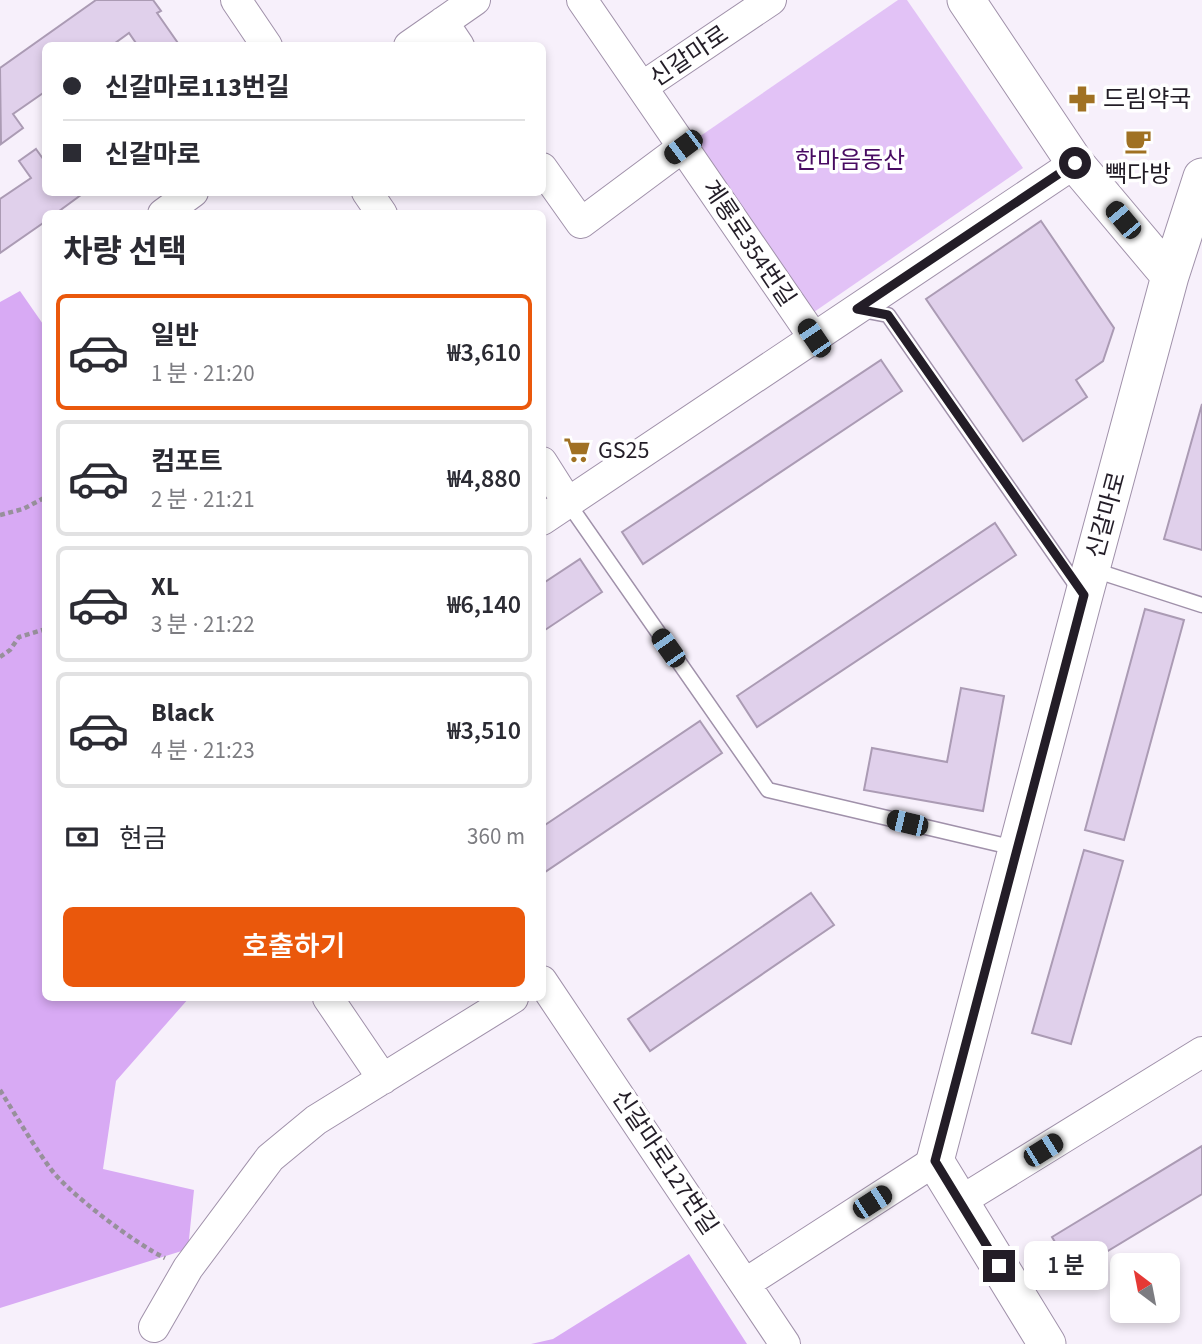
<!DOCTYPE html>
<html lang="ko">
<meta charset="utf-8">
<style>
body{margin:0;font-family:"Source Sans 3","Noto Sans KR",sans-serif;background:#f7f7f7;color:#2b2b33;height:100vh;display:flex;flex-direction:column;font-size:26px;white-space:nowrap}
*{box-sizing:border-box;margin:0}
p{font-size:23px;color:#7c7c81}
.icon{flex:none;width:38px;height:38px;fill:none;stroke:currentColor;stroke-width:2;stroke-linecap:round;stroke-linejoin:round}
.map{position:relative;flex:1;overflow:hidden}
.panel{position:absolute;left:42px;top:210px;width:504px;height:791px;display:flex;flex-direction:column;background:#fff;border-radius:10px;box-shadow:0 4px 10px #0003}
.panel>*{flex:none}
.banner{position:absolute;left:42px;top:42px;width:504px;height:154px;border-radius:10px;box-shadow:0 4px 10px #0003;display:grid;align-content:center;height:154px;padding:0 21px;background:#fff}
.needle{width:46px;rotate:328deg}
.controls{position:absolute;left:1110px;top:1253px;display:grid;gap:14px}
.controls a{display:grid;place-items:center;width:70px;height:70px;border-radius:10px;background:#fff;box-shadow:0 4px 10px #0003;font-size:35px}
.end{position:absolute;width:32px;height:32px;margin:-16px;border:9px solid #231d27;background:#fff;box-shadow:0 0 0 4px #fff}
.from{border-radius:50%}
.bubble{position:absolute;height:49px;border-radius:10px;background:#fff;box-shadow:0 4px 10px #0003;font-size:23px;font-weight:600;line-height:49px;text-align:center}
.car{position:absolute;width:21px;height:42px;margin:-21px -10px;border-radius:9px;box-shadow:0 0 5px 2px #0007;background:linear-gradient(#222 24%,#8ab4d8 0 40%,#222 0 76%,#8ab4d8 0 86%,#222 0)}
.banner b{display:flex;align-items:center;gap:24px;height:66px;font-size:26px}
.banner b+b{border-top:2px solid #e1e1e2}
.banner i{width:18px;height:18px;background:#2b2b33}
ul{padding:0;list-style:none}
li{display:flex;align-items:center;gap:21px;height:116px;margin:0 14px 10px;padding:0 7px;border:4px solid #e1e1e2;border-radius:10px}
li div{flex:1}
li b{display:block;font-size:26px}
li em{font-style:normal;font-weight:600}
li.current{border-color:#ea580c}
li>.icon{width:63px;height:63px;stroke-width:1.5}
h2{padding:0 21px;font-size:32px;line-height:84px}
.pay{display:flex;align-items:center;gap:18px;height:77px;padding:0 21px;font-size:26px}
.pay p{margin-inline-start:auto}
.primary-button{display:flex;gap:14px;margin-top:auto;padding:14px 21px}
.primary-button a{flex:1;height:80px;border-radius:10px;background:#ea580c;color:#fff;font-size:28px;font-weight:600;line-height:80px;text-align:center}
.map>svg:first-child{display:block}
</style>
<div class="map">
<svg width="1202" height="1344" viewBox="0 0 1202 1344">
<rect width="100%" height="100%" fill="#f7f0fb"/>
<!-- green -->
<path fill="#e2c2f6" d="M898,0H907L1023,168L814,312L696,139Z"/>
<!-- forest -->
<path fill="#d8aaf4" d="M20,291L45,327L46,998H189L116,1081L103,1169L194,1190L188,1249L0,1308V302Z
M689,1254L747,1344H531L553,1339Z"/>
<!-- building -->
<path fill="#e0d0eb" stroke="#ab9bb4" stroke-width="2" d="M96,0H153L161,11L157,13L180,46H138L129,33L111,46H46V91L13,114L23,128L1,144L0,68Z
M36,149L46,163V192H85L55,214H46V221L0,253V199L31,178L19,161Z
M1041,221L1114,328L1103,361L1076,380L1087,397L1023,441L926,299Z
M881,360L902,391L643,564L622,532Z
M1202,404V550L1164,539Z
M995,523L1016,555L757,727L737,696Z
M580,559L602,592L542,632V584Z
M1145,609L1184,620L1124,840L1085,830Z
M961,688L1004,696L983,811L864,790L872,748L947,762Z
M700,721L722,753L542,874V827Z
M1084,850L1123,861L1071,1044L1032,1033Z
M811,893L834,925L650,1051L628,1019Z
M1202,1146V1194L1073,1272L1052,1237Z"/>
<g fill="none" stroke-linecap="round" stroke-linejoin="round">
<!-- service casing -->
<g stroke="#a091aa" stroke-width="17">
<path id="service" d="M862,310L888,315L1081,592
M568,503L768,790L1015,848
M1091,569L1202,605"/>
</g>
<!-- minor casing -->
<g stroke="#a091aa" stroke-width="32">
<path id="minor" d="M236,0L267,46
M582,0L814,338
M443,22L459,46
M409,46L475,0
M642,87L771,0
M542,168L581,223L683,147
M367,192L382,214
M163,214L193,192
M542,462L568,503
M542,520L1075,163
M542,981L785,1344
M328,998L383,1079
M959,1202L1202,1052
M746,1283L935,1161
M154,1327L188,1268L270,1158L316,1120L513,998"/>
</g>
<!-- tertiary casing -->
<g stroke="#a091aa" stroke-width="39">
<path id="tertiary" d="M966,0L1075,163L1170,276
M1047,1344L935,1161L1084,595L1170,276L1202,177"/>
</g>
<!-- path -->
<path stroke="#97909b" stroke-width="4.5" stroke-dasharray="5 3.5" stroke-linecap="butt" d="M0,515L23,509L46,497
M0,657L10,650L19,637L46,629
M0,1090C16,1116 32,1143 50,1168C68,1193 137,1245 165,1258"/>
<!-- service -->
<use href="#service" stroke="#fff" stroke-width="14"/>
<!-- minor -->
<use href="#minor" stroke="#fff" stroke-width="30"/>
<!-- tertiary -->
<use href="#tertiary" stroke="#fff" stroke-width="37"/>
</g>
<g fill="none" stroke-linecap="round" stroke-linejoin="round">
<!-- route -->
<path stroke="#231d27" stroke-width="9" d="M999,1266L935,1161L1084,595L888,315L857,309L1075,163"/>
</g>
<!-- icons -->
<defs>
<g id="pharmacy-bare" transform="scale(2.1)"><path d="M-2-6h4v4h4v4h-4v4h-4v-4h-4v-4h4Z" fill="#a07123" stroke="#fff" stroke-width="2.5" paint-order="stroke"/></g>
<g id="cafe-bare" transform="scale(2.1)"><path d="M-5.5-4.5H6V0H3Q3 3.5 0 3.5H-2.5Q-5.5 3.5-5.5 0ZM3-3.2v2h1.7v-2ZM-6 4.5H4V6H-6Z" fill="#a07123" stroke="#fff" stroke-width="2.5" paint-order="stroke"/></g>
<g id="supermarket-bare" transform="scale(2.1)"><path d="M-6-5.5h2.5l.6 2H6L4.5 2H-2.5L-4.4-4H-6ZM-1.5 3.2a1.3 1.3 0 1 0 .1 0ZM3 3.2a1.3 1.3 0 1 0 .1 0Z" fill="#a07123" stroke="#fff" stroke-width="2.5" paint-order="stroke"/></g>
</defs>
<g fill-rule="evenodd">
<use href="#pharmacy-bare" x="1082" y="99"/>
<use href="#cafe-bare" x="1138" y="141"/>
<use href="#supermarket-bare" x="577" y="450"/>
</g>
<g text-anchor="middle" stroke-width="7" stroke-linejoin="round" paint-order="stroke">
<!-- street labels -->
<g font-size="24" fill="#231d27" stroke="#fff">
<text transform="translate(689 56) rotate(-34)" y="8">신갈마로</text>
<text transform="translate(749 243) rotate(56)" y="8">계룡로354번길</text>
<text transform="translate(1106 515) rotate(-75)" y="8">신갈마로</text>
<text transform="translate(665 1162) rotate(56)" y="8">신갈마로127번길</text>
</g>
<!-- poi labels -->
<g font-size="24" fill="#231d27" stroke="#fff" text-anchor="start">
<text x="1103" y="107">드림약국</text>
<text x="1138" y="182" text-anchor="middle">빽다방</text>
<text x="598" y="458">GS25</text>
</g>
<!-- park labels -->
<g font-size="24" fill="#480b62" stroke="#fff">
<text x="850" y="168">한마음동산</text>
</g>
</g>
</svg>
<div class="controls">
<a><svg class="needle" viewBox="-14 -14 28 28"><path d="M0-13l5 13h-10z" fill="#e53935"/><path d="M0 13l5-13h-10z" fill="#7c7c81"/></svg></a>
</div>
<i class="end from" style="left:1075px;top:163px"></i>
<i class="end" style="left:999px;top:1266px"></i>
<div class="bubble" style="left:1024px;top:1241px;width:84px">1 분</div>
<i class="car" style="left:683px;top:147px;rotate:233deg"></i>
<i class="car" style="left:1123px;top:220px;rotate:320deg"></i>
<i class="car" style="left:814px;top:338px;rotate:326deg"></i>
<i class="car" style="left:668px;top:648px;rotate:325deg"></i>
<i class="car" style="left:907px;top:823px;rotate:283deg"></i>
<i class="car" style="left:1043px;top:1150px;rotate:58deg"></i>
<i class="car" style="left:872px;top:1202px;rotate:57deg"></i>
<div class="banner">
<b><i class="from"></i>신갈마로113번길</b>
<b><i></i>신갈마로</b>
</div>
<section class="panel">
<h2>차량 선택</h2>
<ul>
<li class="current"><svg class="icon" aria-label="car" viewBox="0 0 24 24"><path d="M5 17H2v-5l4-1 3-4h7l3 4 3 1v5h-3M9 17h6M6 11h13"/><circle cx="7" cy="17" r="2"/><circle cx="17" cy="17" r="2"/></svg><div><b>일반</b><p>1 분 · 21:20</p></div><em>₩3,610</em></li>
<li><svg class="icon" aria-label="car" viewBox="0 0 24 24"><path d="M5 17H2v-5l4-1 3-4h7l3 4 3 1v5h-3M9 17h6M6 11h13"/><circle cx="7" cy="17" r="2"/><circle cx="17" cy="17" r="2"/></svg><div><b>컴포트</b><p>2 분 · 21:21</p></div><em>₩4,880</em></li>
<li><svg class="icon" aria-label="car" viewBox="0 0 24 24"><path d="M5 17H2v-5l4-1 3-4h7l3 4 3 1v5h-3M9 17h6M6 11h13"/><circle cx="7" cy="17" r="2"/><circle cx="17" cy="17" r="2"/></svg><div><b>XL</b><p>3 분 · 21:22</p></div><em>₩6,140</em></li>
<li><svg class="icon" aria-label="car" viewBox="0 0 24 24"><path d="M5 17H2v-5l4-1 3-4h7l3 4 3 1v5h-3M9 17h6M6 11h13"/><circle cx="7" cy="17" r="2"/><circle cx="17" cy="17" r="2"/></svg><div><b>Black</b><p>4 분 · 21:23</p></div><em>₩3,510</em></li>
</ul>
<div class="pay"><svg class="icon" aria-label="cash" viewBox="0 0 24 24"><path d="M3 7h18v10H3z"/><circle cx="12" cy="12" r="2"/></svg>현금<p>360 m</p></div>
<div class="primary-button"><a>호출하기</a></div>
</section>
</div>
